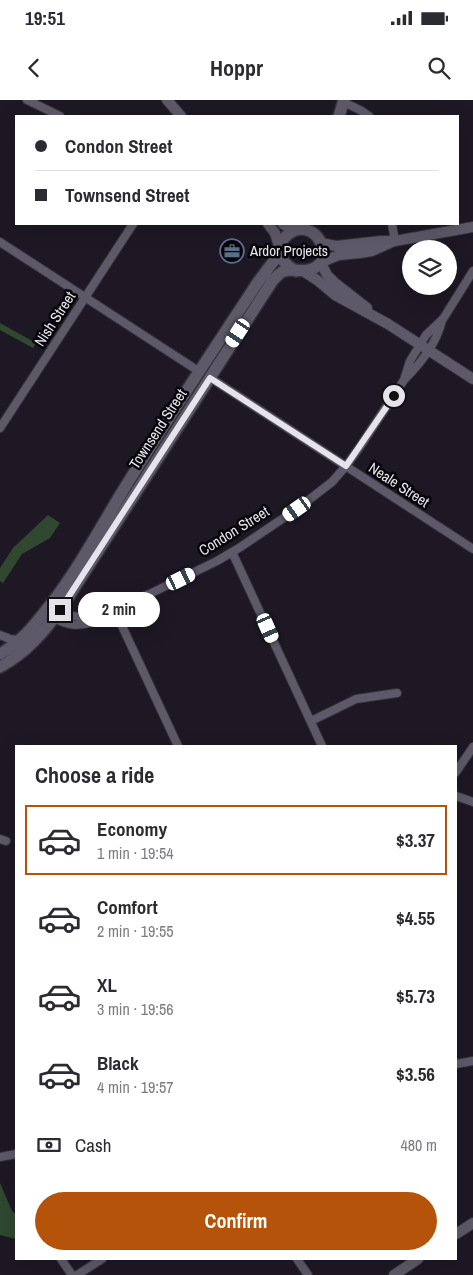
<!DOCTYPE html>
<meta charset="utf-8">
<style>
body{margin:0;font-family:"Archivo Narrow",sans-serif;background:#f2f2f3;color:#2b2b33;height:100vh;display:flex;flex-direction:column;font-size:19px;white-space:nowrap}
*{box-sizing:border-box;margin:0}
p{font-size:16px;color:#7c7c81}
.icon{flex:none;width:28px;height:28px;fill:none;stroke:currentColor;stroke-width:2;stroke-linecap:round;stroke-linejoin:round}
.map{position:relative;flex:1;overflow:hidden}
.details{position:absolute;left:15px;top:645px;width:442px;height:515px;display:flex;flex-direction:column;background:#fff;border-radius:0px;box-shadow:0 5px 20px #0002}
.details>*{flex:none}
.guide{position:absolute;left:15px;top:15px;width:444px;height:110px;border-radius:0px;box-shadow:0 5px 20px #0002;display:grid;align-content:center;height:110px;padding:0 20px;background:#fff}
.tools{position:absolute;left:402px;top:140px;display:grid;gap:10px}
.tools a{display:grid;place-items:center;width:55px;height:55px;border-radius:50%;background:#fff;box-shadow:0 5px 20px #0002;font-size:25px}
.end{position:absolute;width:22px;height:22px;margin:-11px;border:6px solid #e6e3ec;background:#111;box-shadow:0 0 0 2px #111}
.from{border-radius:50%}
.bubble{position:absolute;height:35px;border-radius:18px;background:#fff;box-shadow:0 5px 20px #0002;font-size:16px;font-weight:800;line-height:35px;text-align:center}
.car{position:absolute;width:15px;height:30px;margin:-15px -8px;border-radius:6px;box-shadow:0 0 4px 1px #0007;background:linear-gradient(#fff 24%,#345 0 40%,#fff 0 76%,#345 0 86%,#fff 0)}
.guide b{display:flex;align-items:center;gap:18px;height:48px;font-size:19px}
.guide b+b{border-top:1px solid #e1e1e2}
.guide i{width:12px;height:12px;background:#2b2b33}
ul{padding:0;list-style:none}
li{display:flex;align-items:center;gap:15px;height:70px;margin:0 10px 8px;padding:0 10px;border:2px solid transparent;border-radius:0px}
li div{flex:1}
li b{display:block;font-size:19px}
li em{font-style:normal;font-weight:800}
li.current{border-color:#b45309}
li>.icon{width:45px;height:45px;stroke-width:1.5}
h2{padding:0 20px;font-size:22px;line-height:60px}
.pay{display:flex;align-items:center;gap:12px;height:55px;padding:0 20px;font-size:19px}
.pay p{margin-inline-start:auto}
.primary-button{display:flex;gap:10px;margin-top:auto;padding:10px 20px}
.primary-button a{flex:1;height:58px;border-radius:30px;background:#b45309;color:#fff;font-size:20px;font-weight:800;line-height:58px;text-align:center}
.status{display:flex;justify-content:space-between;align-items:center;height:35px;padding:0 25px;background:#fff;direction:ltr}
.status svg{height:14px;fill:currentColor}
header{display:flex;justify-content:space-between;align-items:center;height:65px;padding:0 20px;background:#fff;font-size:22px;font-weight:800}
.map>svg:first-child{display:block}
</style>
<div class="status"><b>19:51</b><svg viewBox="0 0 49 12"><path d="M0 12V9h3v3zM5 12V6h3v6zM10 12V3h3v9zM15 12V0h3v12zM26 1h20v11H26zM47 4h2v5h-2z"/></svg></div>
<header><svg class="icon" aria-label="back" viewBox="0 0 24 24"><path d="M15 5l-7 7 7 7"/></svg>Hoppr<svg class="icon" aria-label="search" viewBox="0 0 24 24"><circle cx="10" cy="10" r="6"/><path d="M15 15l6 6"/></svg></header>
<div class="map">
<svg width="473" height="1175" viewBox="0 0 473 1175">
<rect width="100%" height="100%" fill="#1d1824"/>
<!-- green -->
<path fill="#30482f" d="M0,223L36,243L33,248L0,230Z
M48,415L60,423L50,438L22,454L3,483L0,481V468L13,448Z
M0,1083L12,1111L16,1115V1139L0,1135Z"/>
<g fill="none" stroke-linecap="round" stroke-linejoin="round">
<!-- minor casing -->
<g stroke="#34313a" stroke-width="10">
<path id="minor" d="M27,0L60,16
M343,2L360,10L369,16
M392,124L395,141
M0,142L200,272
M209,277L473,449
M405,279C422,262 437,243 442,220
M0,328L133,124
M232,452L322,646
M60,510C72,518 84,519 99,516
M115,511L178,646
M54,518C67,525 78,527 92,522L217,461L239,448L297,409L332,382L346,366L359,348L404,280L410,261L426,235L443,219L473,171
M0,535L10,539L20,540
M311,621L356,599L397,593
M456,672L473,647
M456,696L473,702
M0,739L6,741
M456,964L473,961
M0,1057L16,1054
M61,1159L72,1175
M297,1159L308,1175
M77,1175L102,1159"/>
</g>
<!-- tertiary casing -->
<g stroke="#34313a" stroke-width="12">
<path id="tertiary" d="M167,0L181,16
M268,124L275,133L279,146
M283,124L294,130
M321,143L336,146L381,141H395L473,127
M322,162L339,155L360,153L372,151L392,142
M321,163L327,175L335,183L367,208
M303,171L317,180L335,195L388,224L473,279
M456,1134L473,1123
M394,1175L418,1159"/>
</g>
<!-- secondary casing -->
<g stroke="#34313a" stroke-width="14">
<path id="secondary" d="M339,16L344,0
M0,554C23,541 35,524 51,504C79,468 100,428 124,389C167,319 213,251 258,182L273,162L280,150
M0,567C26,553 43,533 60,510L273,180C276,177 279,174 282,172C296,166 307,177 321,163C331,134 296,113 279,146C280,160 284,164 296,171"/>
</g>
<!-- minor -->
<use href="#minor" stroke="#5e5968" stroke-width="8"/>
<!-- tertiary -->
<use href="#tertiary" stroke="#5e5968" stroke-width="10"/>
<!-- secondary -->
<use href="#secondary" stroke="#5e5968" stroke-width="11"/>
</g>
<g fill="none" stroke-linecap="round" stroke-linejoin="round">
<!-- route -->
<path stroke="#e6e3ec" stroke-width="6" d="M60,510L210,278L346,366L394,296"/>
</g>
<!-- icons -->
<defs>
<g id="office-ring" transform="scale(1.25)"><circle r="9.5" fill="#060509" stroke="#5c6f8a" stroke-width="1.5"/><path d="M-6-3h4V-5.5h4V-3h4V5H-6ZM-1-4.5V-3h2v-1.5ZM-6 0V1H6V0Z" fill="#5c6f8a"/></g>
</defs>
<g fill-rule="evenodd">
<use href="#office-ring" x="232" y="151"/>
</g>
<g text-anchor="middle" stroke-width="5" stroke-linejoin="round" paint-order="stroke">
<!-- poi labels -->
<g font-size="15" fill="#e6e3ec" stroke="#060509" text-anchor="start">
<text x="250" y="156">Ardor Projects</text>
</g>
<!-- street labels -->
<g font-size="15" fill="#e6e3ec" stroke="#060509">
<text transform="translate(55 219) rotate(-57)" y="5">Nish Street</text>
<text transform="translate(158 329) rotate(-57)" y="5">Townsend Street</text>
<text transform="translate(399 385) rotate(33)" y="5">Neale Street</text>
<text transform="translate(234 431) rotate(-32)" y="5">Condon Street</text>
</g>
</g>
</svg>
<div class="tools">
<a><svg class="icon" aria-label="layers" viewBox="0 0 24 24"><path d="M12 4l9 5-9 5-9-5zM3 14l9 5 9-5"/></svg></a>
</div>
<i class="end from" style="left:394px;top:296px"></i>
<i class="end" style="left:60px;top:510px"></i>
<div class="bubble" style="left:78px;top:492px;width:82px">2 min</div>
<i class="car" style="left:238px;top:233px;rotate:213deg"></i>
<i class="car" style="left:297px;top:409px;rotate:235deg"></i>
<i class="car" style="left:181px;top:479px;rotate:64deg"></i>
<i class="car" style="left:268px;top:528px;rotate:156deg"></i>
<div class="guide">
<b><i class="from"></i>Condon Street</b>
<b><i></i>Townsend Street</b>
</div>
<section class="details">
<h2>Choose a ride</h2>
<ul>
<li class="current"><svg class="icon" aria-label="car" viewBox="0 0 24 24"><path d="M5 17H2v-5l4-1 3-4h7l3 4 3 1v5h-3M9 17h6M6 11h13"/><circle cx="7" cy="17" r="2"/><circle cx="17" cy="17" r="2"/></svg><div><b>Economy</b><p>1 min · 19:54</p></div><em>$3.37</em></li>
<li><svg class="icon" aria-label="car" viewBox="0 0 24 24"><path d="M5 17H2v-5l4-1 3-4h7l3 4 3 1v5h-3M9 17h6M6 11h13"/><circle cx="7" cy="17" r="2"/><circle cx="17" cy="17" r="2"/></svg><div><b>Comfort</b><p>2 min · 19:55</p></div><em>$4.55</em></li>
<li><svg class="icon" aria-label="car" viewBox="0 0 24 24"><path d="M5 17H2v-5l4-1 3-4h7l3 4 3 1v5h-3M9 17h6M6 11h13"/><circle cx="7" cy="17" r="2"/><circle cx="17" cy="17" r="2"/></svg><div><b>XL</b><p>3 min · 19:56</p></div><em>$5.73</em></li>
<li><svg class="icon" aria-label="car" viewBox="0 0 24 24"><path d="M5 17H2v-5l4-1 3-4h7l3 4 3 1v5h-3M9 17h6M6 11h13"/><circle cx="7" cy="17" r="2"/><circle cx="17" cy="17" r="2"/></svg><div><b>Black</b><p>4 min · 19:57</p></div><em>$3.56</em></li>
</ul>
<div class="pay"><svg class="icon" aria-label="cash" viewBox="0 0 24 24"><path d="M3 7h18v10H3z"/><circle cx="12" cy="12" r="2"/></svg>Cash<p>480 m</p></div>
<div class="primary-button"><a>Confirm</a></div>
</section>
</div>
